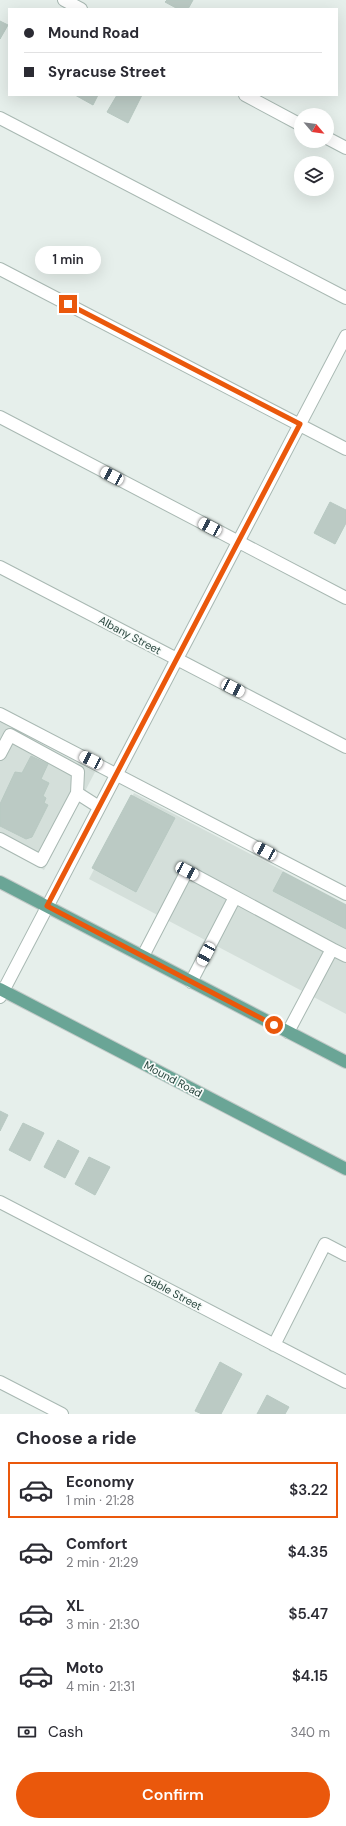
<!DOCTYPE html>
<meta charset="utf-8">
<style>
body{margin:0;font-family:"DM Sans",sans-serif;background:#f2f2f3;color:#2b2b33;height:100vh;display:flex;flex-direction:column;font-size:15px;white-space:nowrap}
*{box-sizing:border-box;margin:0}
p{font-size:13px;color:#7c7c81}
.icon{flex:none;width:22px;height:22px;fill:none;stroke:currentColor;stroke-width:2;stroke-linecap:round;stroke-linejoin:round}
.map{position:relative;height:1414px;overflow:hidden}
.panel{display:flex;flex-direction:column;background:#fff;flex:1}
.panel>*{flex:none}
.guide{position:absolute;left:8px;top:8px;width:330px;height:88px;border-radius:0px;box-shadow:0 4px 16px #0002;display:grid;align-content:center;height:88px;padding:0 16px;background:#fff}
.needle{width:26px;rotate:119deg}
.tools{position:absolute;left:294px;top:108px;display:grid;gap:8px}
.tools a{display:grid;place-items:center;width:40px;height:40px;border-radius:50%;background:#fff;box-shadow:0 4px 16px #0002;font-size:20px}
.end{position:absolute;width:18px;height:18px;margin:-9px;border:5px solid #ea580c;background:#fff;box-shadow:0 0 0 2px #fff}
.from{border-radius:50%}
.bubble{position:absolute;height:28px;border-radius:14px;background:#fff;box-shadow:0 4px 16px #0002;font-size:13px;font-weight:600;line-height:28px;text-align:center}
.car{position:absolute;width:12px;height:24px;margin:-12px -6px;border-radius:5px;box-shadow:0 0 3px 1px #0007;background:linear-gradient(#fff 24%,#345 0 40%,#fff 0 76%,#345 0 86%,#fff 0)}
.guide b{display:flex;align-items:center;gap:14px;height:38px;font-size:15px}
.guide b+b{border-top:1px solid #e1e1e2}
.guide i{width:10px;height:10px;background:#2b2b33}
ul{padding:0;list-style:none}
li{display:flex;align-items:center;gap:12px;height:56px;margin:0 8px 6px;padding:0 8px;border:2px solid transparent;border-radius:0px}
li div{flex:1}
li b{display:block;font-size:15px}
li em{font-style:normal;font-weight:600}
li.selected{border-color:#ea580c}
li>.icon{width:36px;height:36px;stroke-width:1.5}
h2{padding:0 16px;font-size:18px;line-height:48px}
.pay{display:flex;align-items:center;gap:10px;height:44px;padding:0 16px;font-size:15px}
.pay p{margin-inline-start:auto}
.primary-button{display:flex;gap:8px;margin-top:auto;padding:8px 16px}
.primary-button a{flex:1;height:46px;border-radius:24px;background:#ea580c;color:#fff;font-size:16px;font-weight:600;line-height:46px;text-align:center}
.map>svg:first-child{display:block}
</style>
<div class="map">
<svg width="346" height="1414" viewBox="0 0 346 1414">
<rect width="100%" height="100%" fill="#e6efeb"/>
<!-- built -->
<path fill="#d4dfda" d="M0,722L95,772L44,870L0,847Z
M134,793L346,904V1014L89,879Z"/>
<!-- building -->
<path fill="#bbcac4" stroke="#b8c9c2" d="M167,0H193L188,9H178L165,2Z
M0,21L8,25L0,39Z
M75,95H98L93,105Z
M117,95H142L128,123L107,112Z
M330,502L346,510V523L335,544L314,533Z
M31,756L48,764L41,779L49,783L43,796L46,798L44,803L48,805L32,837L26,839L0,826V804L15,772L22,773Z
M131,795L175,818L136,892L92,868Z
M283,872L346,905V929L273,891Z
M0,1111L8,1115L0,1131Z
M23,1123L44,1133L30,1161L9,1150Z
M58,1140L79,1151L65,1178L44,1167Z
M89,1157L110,1167L95,1195L75,1184Z
M220,1362L242,1374L221,1414H202L195,1411Z
M267,1395L289,1407L285,1414H257Z"/>
<g fill="none" stroke-linecap="round" stroke-linejoin="round">
<!-- minor casing -->
<g stroke="#a8b8b2" stroke-width="14">
<path id="minor" d="M64,0L81,9
M245,95L301,125
M0,118L346,298
M327,138L346,148
M0,269L346,449
M0,417L346,598
M0,567L346,747
M0,714L346,894
M0,754L10,735L78,772L77,793L99,807
M0,839L41,861L77,793
M143,956L187,871L332,949
M191,982L235,897
M0,997L346,336
M288,1032L332,949L346,956
M0,1202L346,1382
M274,1345L325,1244L346,1255
M0,1382L62,1414"/>
</g>
<!-- major casing -->
<g stroke="#c2cac8" stroke-width="14">
<path id="major" d="M0,882L346,1062
M0,989L346,1169"/>
</g>
<!-- minor -->
<use href="#minor" stroke="#fff" stroke-width="12"/>
<!-- major -->
<use href="#major" stroke="#6aa596" stroke-width="12"/>
</g>
<g fill="none" stroke-linecap="round" stroke-linejoin="round">
<!-- route -->
<path stroke="#ea580c" stroke-width="5" d="M68,304L300,424L47,906L274,1025"/>
</g>
<g text-anchor="middle" stroke-width="3.5" stroke-linejoin="round" paint-order="stroke">
<!-- street labels -->
<g font-size="11" fill="#24423a" stroke="#f7fbf9">
<text transform="translate(130 635) rotate(28)" y="4">Albany Street</text>
<text transform="translate(173 1079) rotate(28)" y="4">Mound Road</text>
<text transform="translate(173 1292) rotate(28)" y="4">Gable Street</text>
</g>
</g>
</svg>
<div class="tools">
<a><svg class="needle" viewBox="-14 -14 28 28"><path d="M0-13l5 13h-10z" fill="#e53935"/><path d="M0 13l5-13h-10z" fill="#7c7c81"/></svg></a>
<a><svg class="icon" aria-label="layers" viewBox="0 0 24 24"><path d="M12 4l9 5-9 5-9-5zM3 14l9 5 9-5"/></svg></a>
</div>
<i class="end from" style="left:274px;top:1025px"></i>
<i class="end" style="left:68px;top:304px"></i>
<div class="bubble" style="left:35px;top:246px;width:66px">1 min</div>
<i class="car" style="left:112px;top:476px;rotate:298deg"></i>
<i class="car" style="left:210px;top:527px;rotate:298deg"></i>
<i class="car" style="left:233px;top:688px;rotate:117deg"></i>
<i class="car" style="left:91px;top:760px;rotate:297deg"></i>
<i class="car" style="left:265px;top:851px;rotate:298deg"></i>
<i class="car" style="left:187px;top:871px;rotate:118deg"></i>
<i class="car" style="left:206px;top:954px;rotate:208deg"></i>
<div class="guide">
<b><i class="from"></i>Mound Road</b>
<b><i></i>Syracuse Street</b>
</div>
</div>
<section class="panel">
<h2>Choose a ride</h2>
<ul>
<li class="selected"><svg class="icon" aria-label="car" viewBox="0 0 24 24"><path d="M5 17H2v-5l4-1 3-4h7l3 4 3 1v5h-3M9 17h6M6 11h13"/><circle cx="7" cy="17" r="2"/><circle cx="17" cy="17" r="2"/></svg><div><b>Economy</b><p>1 min · 21:28</p></div><em>$3.22</em></li>
<li><svg class="icon" aria-label="car" viewBox="0 0 24 24"><path d="M5 17H2v-5l4-1 3-4h7l3 4 3 1v5h-3M9 17h6M6 11h13"/><circle cx="7" cy="17" r="2"/><circle cx="17" cy="17" r="2"/></svg><div><b>Comfort</b><p>2 min · 21:29</p></div><em>$4.35</em></li>
<li><svg class="icon" aria-label="car" viewBox="0 0 24 24"><path d="M5 17H2v-5l4-1 3-4h7l3 4 3 1v5h-3M9 17h6M6 11h13"/><circle cx="7" cy="17" r="2"/><circle cx="17" cy="17" r="2"/></svg><div><b>XL</b><p>3 min · 21:30</p></div><em>$5.47</em></li>
<li><svg class="icon" aria-label="car" viewBox="0 0 24 24"><path d="M5 17H2v-5l4-1 3-4h7l3 4 3 1v5h-3M9 17h6M6 11h13"/><circle cx="7" cy="17" r="2"/><circle cx="17" cy="17" r="2"/></svg><div><b>Moto</b><p>4 min · 21:31</p></div><em>$4.15</em></li>
</ul>
<div class="pay"><svg class="icon" aria-label="cash" viewBox="0 0 24 24"><path d="M3 7h18v10H3z"/><circle cx="12" cy="12" r="2"/></svg>Cash<p>340 m</p></div>
<div class="primary-button"><a>Confirm</a></div>
</section>
